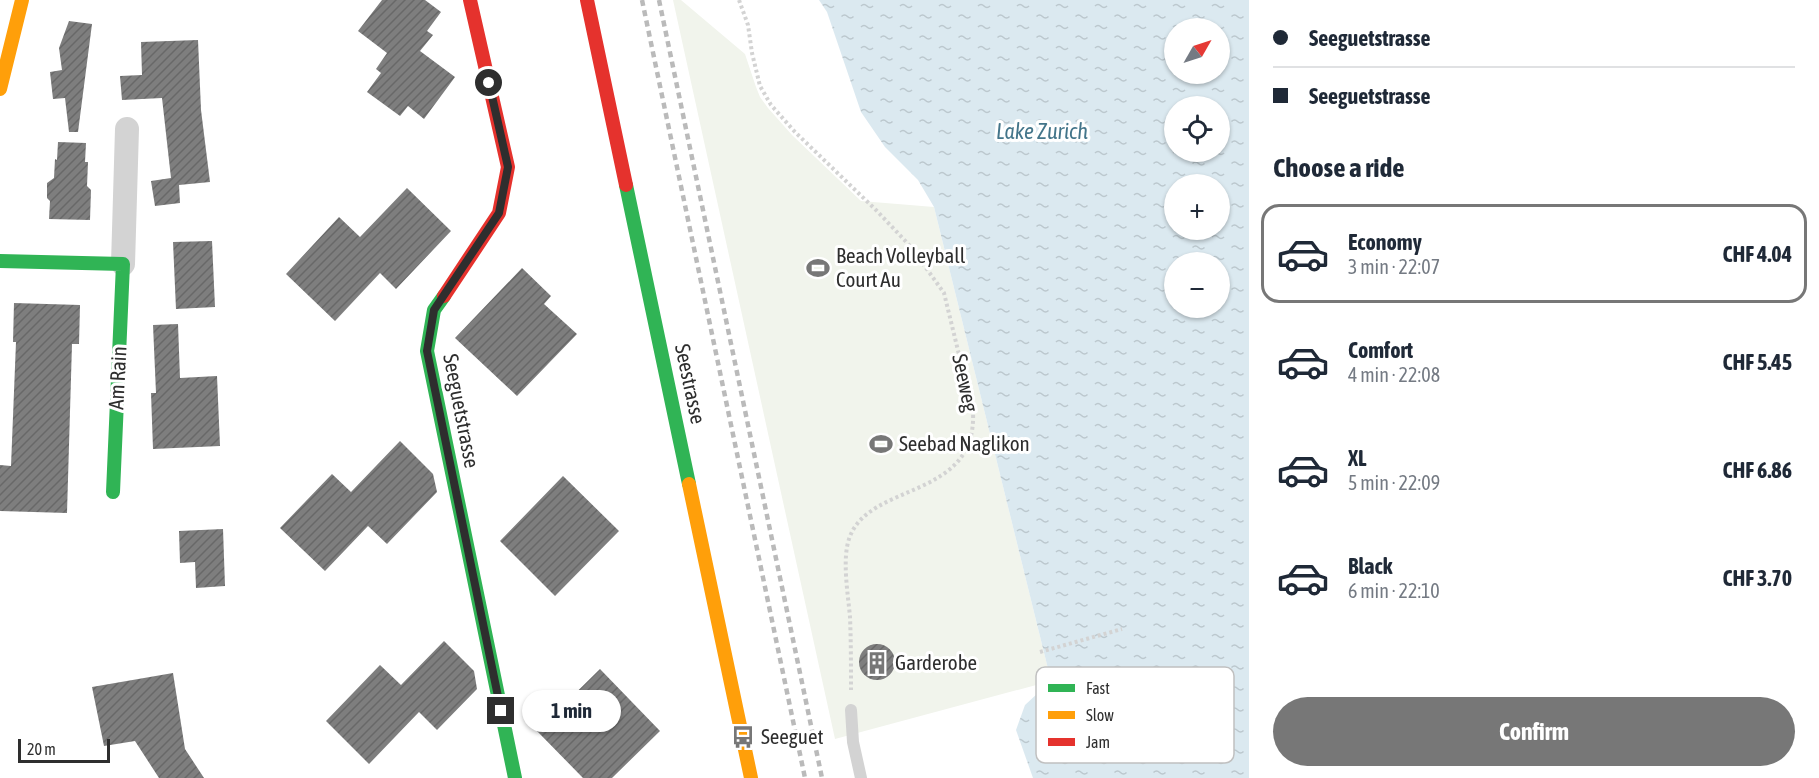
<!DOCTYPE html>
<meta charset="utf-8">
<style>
body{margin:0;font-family:"Asap Condensed",sans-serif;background:#f6f6f7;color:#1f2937;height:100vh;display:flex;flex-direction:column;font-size:22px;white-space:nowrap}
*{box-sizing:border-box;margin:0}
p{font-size:20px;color:#747a83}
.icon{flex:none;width:33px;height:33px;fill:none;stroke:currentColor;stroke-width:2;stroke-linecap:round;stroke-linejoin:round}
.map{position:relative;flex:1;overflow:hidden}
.side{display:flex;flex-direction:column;background:#fff;width:570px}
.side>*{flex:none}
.guide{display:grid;align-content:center;height:132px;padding:0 24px;background:#fff}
.needle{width:39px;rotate:51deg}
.tools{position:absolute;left:1164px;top:18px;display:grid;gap:12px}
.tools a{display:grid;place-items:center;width:66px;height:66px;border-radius:50%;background:#fff;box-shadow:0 2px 4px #0004;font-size:30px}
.scale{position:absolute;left:18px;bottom:15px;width:92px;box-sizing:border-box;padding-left:6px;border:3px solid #2e2e2e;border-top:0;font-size:16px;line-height:21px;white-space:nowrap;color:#2e2e2e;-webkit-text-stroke:4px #fff;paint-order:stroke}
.end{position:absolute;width:27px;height:27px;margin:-14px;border:8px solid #2e2e2e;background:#fff;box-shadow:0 0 0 3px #fff}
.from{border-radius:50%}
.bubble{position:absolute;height:42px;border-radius:21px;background:#fff;box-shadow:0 2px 4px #0004;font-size:20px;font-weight:700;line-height:42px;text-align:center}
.guide b{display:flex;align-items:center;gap:21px;height:57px;font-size:22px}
.guide b+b{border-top:2px solid #e0e1e3}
.guide i{width:15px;height:15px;background:#1f2937}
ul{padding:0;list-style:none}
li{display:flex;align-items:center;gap:18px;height:99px;margin:0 12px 9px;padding:0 12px;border:3px solid transparent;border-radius:18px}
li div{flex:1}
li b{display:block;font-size:22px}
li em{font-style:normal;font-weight:700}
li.current{border-color:#777}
li>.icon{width:54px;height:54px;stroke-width:1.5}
h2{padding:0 24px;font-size:27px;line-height:72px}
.action{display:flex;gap:12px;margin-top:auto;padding:12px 24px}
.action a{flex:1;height:69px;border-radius:36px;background:#777;color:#fff;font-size:24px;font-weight:700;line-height:69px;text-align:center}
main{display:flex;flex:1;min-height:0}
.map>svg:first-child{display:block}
</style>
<main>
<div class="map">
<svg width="1249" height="778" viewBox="0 0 1249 778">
<defs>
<pattern id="water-ripples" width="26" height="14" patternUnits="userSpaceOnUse" patternTransform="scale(1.5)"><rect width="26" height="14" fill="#dbe9f0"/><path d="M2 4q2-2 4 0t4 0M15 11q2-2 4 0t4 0" fill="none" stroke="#bcc8ce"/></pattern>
<pattern id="building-hatch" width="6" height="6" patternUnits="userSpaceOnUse" patternTransform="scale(1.5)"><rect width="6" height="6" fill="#7e7e7e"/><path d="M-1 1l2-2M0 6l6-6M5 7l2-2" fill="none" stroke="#686868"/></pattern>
</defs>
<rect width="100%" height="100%" fill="#fff"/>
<!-- pitch -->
<path fill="#f1f4ec" d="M673,0H681L745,54L756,87L760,97L768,108L792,135L861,201L934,207L1051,681L835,739Z"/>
<!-- water -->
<path fill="url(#water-ripples)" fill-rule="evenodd" d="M819,0H1249V778H1033L1016,730L1025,705L1051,681L934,207L918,180L885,147L861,112L827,12ZM1174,28H1220V74H1174ZM1174,106H1220V152H1174ZM1174,184H1220V230H1174ZM1174,262H1220V308H1174Z"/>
<!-- building -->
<path fill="url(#building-hatch)" d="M382,0H425L441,12L427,31L433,35L420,51L455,77L424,119L408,106L400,116L367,92L381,73L376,69L387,53L358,31Z
M69,21L92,24L78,132H69L65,98L53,99L50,72L62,70L59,48Z
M198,40L201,110L210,182L179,185L180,203L155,206L151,181L171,178L162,98L122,100L120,76L142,75L141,42Z
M58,142L86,143L85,162H88L87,186L91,190L90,220L49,219L50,201L47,198V183L54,178L55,159L57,160Z
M407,188L451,231L396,289L380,273L335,321L286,274L339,217L360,237Z
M212,241L215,307L176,309L173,242Z
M522,268L551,296L544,304L577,334L517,396L455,338Z
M14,303L80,305L79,344H72L67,513L0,511V465L11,466L16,342H13Z
M178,324L180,378L217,376L220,446L153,449L151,393H156L153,325Z
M400,441L433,474L437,492L387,544L368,526L325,571L280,528L332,474L351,492Z
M563,476L619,531L555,596L500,541Z
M223,529L225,586L196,588L195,562L180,563L179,531Z
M444,641L474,671L477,689L437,730L419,712L369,764L326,721L380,665L401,685Z
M859 662a18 18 0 1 1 36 0a18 18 0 1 1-36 0Z
M600,669L660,731L612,778H583L537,731Z
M173,673L185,749L204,778H159L135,741L104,746L92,687Z"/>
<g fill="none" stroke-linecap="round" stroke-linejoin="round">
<!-- path -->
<path stroke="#d3d3d3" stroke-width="4" stroke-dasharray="3 3" stroke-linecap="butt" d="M739,0L748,25L752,53L760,86L771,105L795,132L877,211L911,247L944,293L973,412C977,501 868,481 849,539C842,560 848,594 850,617C851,641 851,666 851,690
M1040,652L1122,629"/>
<!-- lane -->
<path stroke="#d3d3d3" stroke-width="12" d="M851,710L853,742L861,778"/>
<!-- street -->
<path stroke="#d3d3d3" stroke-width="24" d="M123,264L127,129"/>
<!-- fast -->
<path stroke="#30b455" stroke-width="14" d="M626,185L689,484
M0,261L123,264L113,492
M444,296L434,310L427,351L515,778"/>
<!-- slow -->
<path stroke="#ff9f0a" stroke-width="14" d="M0,89L22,0
M689,484L751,778"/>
<!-- jam -->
<path stroke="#e5322d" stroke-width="14" d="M587,0L626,185
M444,296L499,213L508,167L470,0"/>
<!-- rail -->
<path stroke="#bababa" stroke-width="4.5" stroke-dasharray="6 4.5" stroke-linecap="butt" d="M642,0L805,778
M659,0L822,778"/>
</g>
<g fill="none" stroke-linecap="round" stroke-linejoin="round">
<!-- route -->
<path stroke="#2e2e2e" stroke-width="8" d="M489,83L508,167L499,213L434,310L427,351L501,711"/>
</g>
<!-- icons -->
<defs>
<g id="stadium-bare" transform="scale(1.8)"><path d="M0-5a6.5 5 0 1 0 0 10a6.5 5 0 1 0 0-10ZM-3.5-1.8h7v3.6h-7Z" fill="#777" stroke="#fff" stroke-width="2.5" paint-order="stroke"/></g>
<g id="building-bare" transform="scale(1.8)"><path d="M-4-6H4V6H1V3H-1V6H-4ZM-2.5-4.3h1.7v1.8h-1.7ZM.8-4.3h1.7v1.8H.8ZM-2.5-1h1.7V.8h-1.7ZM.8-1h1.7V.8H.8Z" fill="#777" stroke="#fff" stroke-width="2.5" paint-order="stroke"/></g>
<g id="bus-bare" transform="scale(1.8)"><path d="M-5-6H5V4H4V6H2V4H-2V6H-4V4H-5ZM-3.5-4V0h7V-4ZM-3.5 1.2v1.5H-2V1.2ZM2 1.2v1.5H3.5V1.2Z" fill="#777" stroke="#fff" stroke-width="2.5" paint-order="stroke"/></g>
</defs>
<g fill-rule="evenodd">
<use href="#stadium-bare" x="818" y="268"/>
<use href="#stadium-bare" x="881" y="444"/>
<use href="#building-bare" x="877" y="663"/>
<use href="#bus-bare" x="743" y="737"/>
</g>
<g text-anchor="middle" stroke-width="6" stroke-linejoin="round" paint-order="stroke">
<!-- poi labels -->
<g font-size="21" fill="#2e2e2e" stroke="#fff" text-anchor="start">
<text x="836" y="263">Beach Volleyball<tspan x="836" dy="24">Court Au</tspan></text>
<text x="899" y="451">Seebad Naglikon</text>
<text x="895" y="670">Garderobe</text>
<text x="761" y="744">Seeguet</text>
</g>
<!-- street labels -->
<g font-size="21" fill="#2e2e2e" stroke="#fff">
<text transform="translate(118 378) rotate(-87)" y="7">Am Rain</text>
<text transform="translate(965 383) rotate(78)" y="7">Seeweg</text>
<text transform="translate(690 384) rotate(78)" y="7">Seestrasse</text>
<text transform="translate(461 411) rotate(79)" y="7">Seeguetstrasse</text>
</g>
<!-- water labels -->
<g font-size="22" font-style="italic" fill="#43758a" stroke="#fff">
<text x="1042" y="139">Lake Zurich</text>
</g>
</g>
<!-- legend -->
<rect x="1036" y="667" width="198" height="96" rx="9" fill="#fff" stroke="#c0c0c0" stroke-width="1.5"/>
<rect x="1048" y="684" width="27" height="8" fill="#30b455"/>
<rect x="1048" y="711" width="27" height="8" fill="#ff9f0a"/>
<rect x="1048" y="738" width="27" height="8" fill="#e5322d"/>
<g font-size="16" fill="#2e2e2e">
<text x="1086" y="694">Fast</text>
<text x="1086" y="721">Slow</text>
<text x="1086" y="748">Jam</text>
</g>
</svg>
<div class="tools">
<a><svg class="needle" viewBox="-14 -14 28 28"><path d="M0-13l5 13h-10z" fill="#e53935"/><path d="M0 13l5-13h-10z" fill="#747a83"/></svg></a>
<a><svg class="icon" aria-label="locate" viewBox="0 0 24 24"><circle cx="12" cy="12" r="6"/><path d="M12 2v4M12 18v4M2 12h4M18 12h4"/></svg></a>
<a>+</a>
<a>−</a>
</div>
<div class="scale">20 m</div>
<i class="end from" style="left:489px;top:83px"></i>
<i class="end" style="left:501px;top:711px"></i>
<div class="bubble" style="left:522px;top:690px;width:99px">1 min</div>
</div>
<section class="side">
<div class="guide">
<b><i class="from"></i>Seeguetstrasse</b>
<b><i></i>Seeguetstrasse</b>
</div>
<h2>Choose a ride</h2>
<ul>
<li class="current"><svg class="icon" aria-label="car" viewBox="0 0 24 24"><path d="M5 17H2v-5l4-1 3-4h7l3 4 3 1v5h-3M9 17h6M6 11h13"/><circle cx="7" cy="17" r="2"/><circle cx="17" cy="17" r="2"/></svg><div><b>Economy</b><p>3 min · 22:07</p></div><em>CHF 4.04</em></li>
<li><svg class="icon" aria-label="car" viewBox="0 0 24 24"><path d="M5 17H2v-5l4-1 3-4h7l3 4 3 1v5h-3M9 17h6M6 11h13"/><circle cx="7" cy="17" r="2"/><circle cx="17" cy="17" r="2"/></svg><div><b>Comfort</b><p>4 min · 22:08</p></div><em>CHF 5.45</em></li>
<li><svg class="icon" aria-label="car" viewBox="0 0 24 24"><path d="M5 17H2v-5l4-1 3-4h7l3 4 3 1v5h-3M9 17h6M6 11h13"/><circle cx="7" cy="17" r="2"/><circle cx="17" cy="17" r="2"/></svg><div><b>XL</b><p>5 min · 22:09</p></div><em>CHF 6.86</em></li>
<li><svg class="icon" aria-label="car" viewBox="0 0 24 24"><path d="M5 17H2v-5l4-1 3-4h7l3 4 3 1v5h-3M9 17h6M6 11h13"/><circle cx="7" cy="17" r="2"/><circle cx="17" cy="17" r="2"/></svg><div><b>Black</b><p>6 min · 22:10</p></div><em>CHF 3.70</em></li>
</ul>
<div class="action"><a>Confirm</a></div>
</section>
</main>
